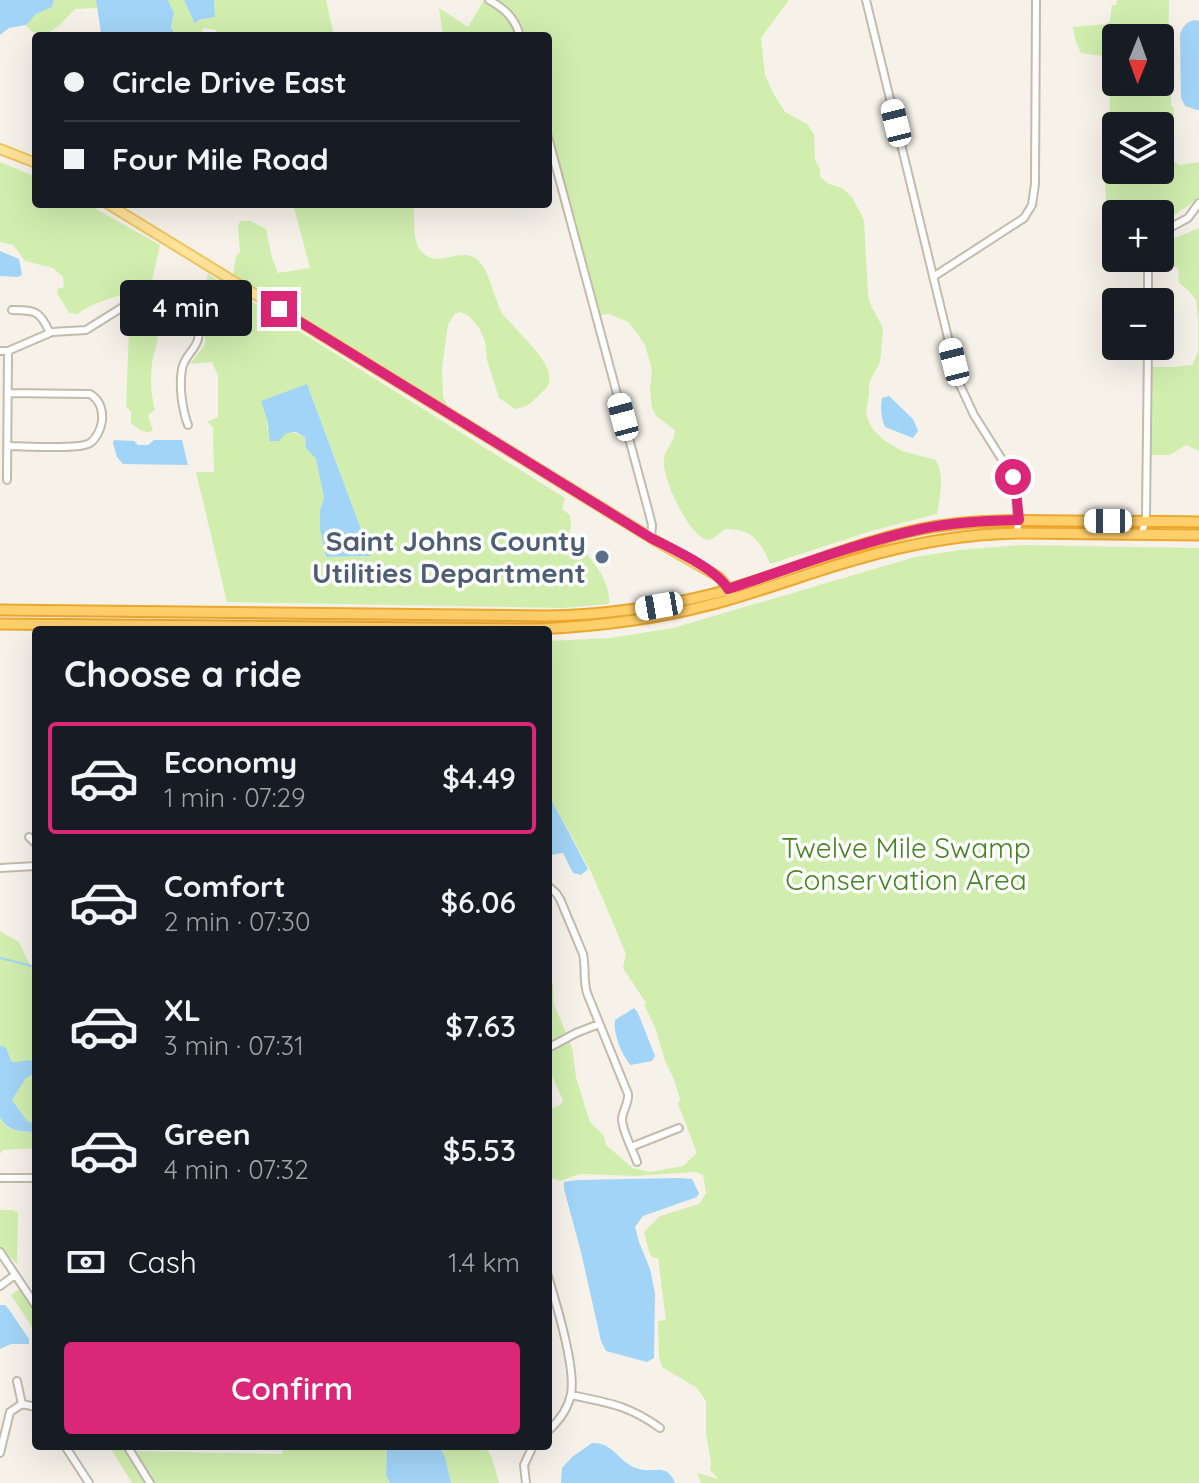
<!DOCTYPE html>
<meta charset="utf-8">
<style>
body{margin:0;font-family:Quicksand,sans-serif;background:#242831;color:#f1f3f6;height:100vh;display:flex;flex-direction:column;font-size:30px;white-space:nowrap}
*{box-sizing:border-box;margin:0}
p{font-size:26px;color:#9ea1a6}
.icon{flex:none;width:44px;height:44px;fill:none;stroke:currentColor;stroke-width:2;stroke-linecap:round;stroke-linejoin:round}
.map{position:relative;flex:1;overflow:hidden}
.side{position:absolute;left:32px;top:626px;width:520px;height:824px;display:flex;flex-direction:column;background:#171b24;border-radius:8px;box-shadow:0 8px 32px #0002}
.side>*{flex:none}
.top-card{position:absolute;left:32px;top:32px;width:520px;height:176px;border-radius:8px;box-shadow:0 8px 32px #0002;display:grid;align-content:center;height:176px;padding:0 32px;background:#171b24}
.needle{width:52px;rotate:181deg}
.tools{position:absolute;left:1102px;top:24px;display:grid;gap:16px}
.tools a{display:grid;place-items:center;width:72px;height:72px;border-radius:8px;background:#171b24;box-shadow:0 8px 32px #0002;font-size:40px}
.end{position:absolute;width:36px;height:36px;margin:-18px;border:10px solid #db2777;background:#fff;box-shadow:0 0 0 4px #fff}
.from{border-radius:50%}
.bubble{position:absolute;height:56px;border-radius:8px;background:#171b24;box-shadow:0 8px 32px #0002;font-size:26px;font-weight:600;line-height:56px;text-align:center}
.car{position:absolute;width:24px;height:48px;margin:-24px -12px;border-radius:10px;box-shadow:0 0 6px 2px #0007;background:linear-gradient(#fff 24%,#345 0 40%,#fff 0 76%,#345 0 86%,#fff 0)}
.top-card b{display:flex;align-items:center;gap:28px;height:76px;font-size:30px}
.top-card b+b{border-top:2px solid #363941}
.top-card i{width:20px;height:20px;background:#f1f3f6}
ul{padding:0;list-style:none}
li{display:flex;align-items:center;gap:24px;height:112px;margin:0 16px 12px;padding:0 16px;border:4px solid transparent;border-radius:8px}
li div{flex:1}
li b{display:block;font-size:30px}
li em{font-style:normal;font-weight:600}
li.on{border-color:#db2777}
li>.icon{width:72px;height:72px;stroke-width:1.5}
h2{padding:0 32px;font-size:36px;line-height:96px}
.pay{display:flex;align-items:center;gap:20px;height:88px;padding:0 32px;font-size:30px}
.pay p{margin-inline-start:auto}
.action{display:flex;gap:16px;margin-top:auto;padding:16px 32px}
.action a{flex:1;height:92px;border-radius:8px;background:#db2777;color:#fff;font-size:32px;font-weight:600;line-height:92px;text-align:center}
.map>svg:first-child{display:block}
</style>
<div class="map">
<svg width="1199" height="1483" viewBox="0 0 1199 1483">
<rect width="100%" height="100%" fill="#f6f2ea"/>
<!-- green -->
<path fill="#d1eeaf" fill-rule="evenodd" d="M54,0H96L98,8L75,9L61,24L47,34L32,32L26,25C32,15 41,10 52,7Z
M168,0H184L195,24L198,20L215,17L214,0H326L334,36H217L216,30L203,28L201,36H176L171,27L174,13Z
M484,0H789L761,38L765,75L773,93L785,112L807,124L814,134L815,160L820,169V177L829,184L842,188L852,197L864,220L868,295L871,306L882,326L883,333L880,362L869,383V394L866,412L868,420L873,430L884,440L902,451L936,460C945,477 940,496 937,514L871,531L770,564C760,540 752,529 725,529C721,532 714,539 710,540C690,541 661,476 664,459C665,448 675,442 675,430L657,417L652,408L650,389L652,370L645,345L639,336L628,322L609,314L595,316L548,134V36H523L521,29L516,27L518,36H443L439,8L468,27Z
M1117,0H1169L1168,61L1171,67V106L1174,108L1171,160L1180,165L1199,162V198L1160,225V214H1116V220L1110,218L1106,200L1103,144L1105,123L1110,114L1109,57L1081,53L1075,39L1073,27L1106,24L1110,21L1112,5H1116ZM1160,38V82H1116V38ZM1116,126H1160V170H1116Z
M0,162L36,177V204H87L160,245L152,280C130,297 99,297 78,314L69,313L58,295L57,289L64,287L63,277L53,268L25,261L13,245L0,242Z
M293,204H413C416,218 411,239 421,251C437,269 455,249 473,257C489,264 493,296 501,311C510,327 559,364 548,385C548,387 541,393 540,394C531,403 527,407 515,409L499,398L487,360L485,341L479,328L469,316L460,312L455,314L448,324L442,368L443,397L450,411L233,278L236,256L240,252L238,227L240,221H250L266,229L272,258L278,273L310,268Z
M1199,228V451L1186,445L1170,455H1148L1149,367H1173L1192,365L1198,352V319L1196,300L1188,290L1179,283L1178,268L1165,263L1159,258L1160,244Z
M208,274L565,498L562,509L570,515L571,527L568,536C587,552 611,578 609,604L563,608L227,602L196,472H214L213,427L207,422L218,417V376L212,362L190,364L205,345V310L201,301ZM307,384L371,556L326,557L320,530V510L324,498L316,459L306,448L305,437C294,431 280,431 267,429V419Z
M137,301H139C142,312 143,317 155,319C162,335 155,347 152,364C150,379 151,395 155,410L148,415L153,431L147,432L140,430L131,423V412L126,406L129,330L131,328L128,310Z
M1021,545L1199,548V1483H701L697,1473L718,1479L710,1470L711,1462L706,1434V1401L697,1388L662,1367L659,1357L658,1321L666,1320L658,1258H653L649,1252L644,1232L660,1216L699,1204L706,1193L703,1175L695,1172L636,1176L580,1174L560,1181L548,1177V1109L561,1105L563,1100L550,1072L548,1061V968L553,985L554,1004L572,1048L576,1077L587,1113L590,1122L604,1136L606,1145L633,1168L650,1172L683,1166L697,1153L678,1104L680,1099L674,1080L665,1061L656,1030L645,1006L646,1003L623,968L626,954L603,899L591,872L548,793V641L610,638L673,628L915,557L960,550Z
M0,931L19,942L36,978V1063C24,1057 19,1065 11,1061L8,1052L0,1046Z
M33,1072H36V1123L28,1122L12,1100L26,1078Z
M0,1117C7,1132 21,1132 36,1132V1148L3,1150L0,1154Z
M0,1210H13L18,1213L17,1264L0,1247Z
M21,1288L36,1310V1333L11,1295Z
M109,1446H123L147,1483H132Z
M284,1446H387L386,1476L390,1483H152L132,1451L282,1454Z
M439,1446H485L492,1458L499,1483H451L445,1457Z"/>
<!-- water -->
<path fill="#a2d4f7" d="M0,0H54L52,7L36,14L26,25L9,28L0,35Z
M96,0H168L174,13L171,27L176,36H104L101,33Z
M184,0H214L215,17L198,20L195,24Z
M1195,20L1199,21V110H1197L1185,106L1181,98L1180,34C1184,25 1186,22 1195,20Z
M0,251L19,259L22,275L18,277L0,276Z
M307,384L371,556L326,557L320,530V510L324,498L316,459L306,448L305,437L296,432L286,433L279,441H270L267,419L261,401Z
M889,396L913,419L918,431L913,438L885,427C881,417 880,408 882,398Z
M114,440L134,441L138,445H148L154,440H182L188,465L123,464L117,457L113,443Z
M548,793L588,869L581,875L573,873L563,853L551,855L548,850Z
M634,1008L638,1013L655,1056L652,1061L631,1065C622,1056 613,1034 615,1020Z
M0,1046L6,1047L11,1061C20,1065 25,1056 36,1063V1072L26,1078L12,1100L28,1122L36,1123V1132C21,1132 7,1131 0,1117Z
M679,1178L692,1179L699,1193L697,1197L643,1216L635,1227L639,1242L650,1269L655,1293L654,1358L647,1362L606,1351L601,1341L581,1252L564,1189V1182L578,1180Z
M0,1305H5L8,1308L29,1339V1344H11L0,1349Z
M592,1443C613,1442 619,1462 636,1468C653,1475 666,1461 675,1483H561L562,1468L572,1457Z
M387,1446H439L445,1457L451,1483H390L386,1476Z"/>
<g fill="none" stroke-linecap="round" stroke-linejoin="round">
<!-- stream -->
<path stroke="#a2d4f7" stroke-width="2" d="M0,958L36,967"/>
<!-- minor casing -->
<g stroke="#c3bbab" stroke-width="10">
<path id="minor" d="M489,0C505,9 515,18 520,36
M866,0L959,383L974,415L1013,477L1016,491L1018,533
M548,137L649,513L652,525L651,538
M1160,233L1188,218L1199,203
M1148,258V302
M933,277L1024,218L1032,205L1035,184L1036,0
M12,310C36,310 40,311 50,333
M0,351H8L52,332L86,330L150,290C164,285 187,288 195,304C198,309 198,317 198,323C199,329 200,336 197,342C193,352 184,357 182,369C179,386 182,409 188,425
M8,446C24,446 79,450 90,443C96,439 101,429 102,421C103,409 100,400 90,394L8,393
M7,480L8,351
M1142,534L1146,516L1148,346
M29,837L36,844
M0,868L36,866
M548,886L556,893L560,899L583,954C586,967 583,980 587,993L628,1094C629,1103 623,1109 622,1119C622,1130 633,1151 637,1162
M548,1048L576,1033L599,1024
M631,1147L679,1128
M0,1178H36
M0,1252L36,1306
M548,1276C556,1303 576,1368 571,1394C568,1409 559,1421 548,1431
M0,1286L15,1275
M17,1381L22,1404
M571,1395C609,1403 628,1405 660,1428
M65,1446L89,1483
M127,1446L150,1483
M0,1453L10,1412L22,1404L36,1407
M526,1483L524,1465L533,1446"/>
</g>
<!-- major casing -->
<g stroke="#efc45f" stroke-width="12">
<path id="major" d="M0,149L36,163
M108,204L651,538L719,577L725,584L733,598"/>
</g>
<!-- highway casing -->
<g stroke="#eca72e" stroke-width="13">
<path id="highway" d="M0,610L545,616C602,615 657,608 713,594C783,575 850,544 921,529C971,519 1021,520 1072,521C1114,521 1157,521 1199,522
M0,624L539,629C597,626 653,620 709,605C760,592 810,572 861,558C913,543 965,534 1018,533L1199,535"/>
</g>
<!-- minor -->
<use href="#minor" stroke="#fff" stroke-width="6"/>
<!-- major -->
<use href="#major" stroke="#ffe39a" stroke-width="8"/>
<!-- highway -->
<use href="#highway" stroke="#ffcf6c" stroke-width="9"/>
</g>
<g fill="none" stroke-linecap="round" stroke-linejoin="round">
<!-- route -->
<path stroke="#db2777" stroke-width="10" d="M279,309L651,538C672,549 717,569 728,589C792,568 856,543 921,529C953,522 986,521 1019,520L1016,491L1013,477"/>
</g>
<!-- markers -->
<circle fill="#5c6f8a" stroke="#fff" stroke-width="3" cx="602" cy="557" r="8"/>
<g text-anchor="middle" stroke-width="7" stroke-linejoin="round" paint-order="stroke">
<!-- service labels -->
<g font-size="28" font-weight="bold" fill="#4e5e75" stroke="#fff" text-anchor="end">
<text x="586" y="551">Saint Johns County<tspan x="586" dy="32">Utilities Department</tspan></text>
</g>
<!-- park labels -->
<g font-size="28" fill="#478423" stroke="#fff">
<text x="906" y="858">Twelve Mile Swamp<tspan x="906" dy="32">Conservation Area</tspan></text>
</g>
</g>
</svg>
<div class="tools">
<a><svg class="needle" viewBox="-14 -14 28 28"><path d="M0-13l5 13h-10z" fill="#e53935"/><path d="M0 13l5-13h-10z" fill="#9ea1a6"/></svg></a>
<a><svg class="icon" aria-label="layers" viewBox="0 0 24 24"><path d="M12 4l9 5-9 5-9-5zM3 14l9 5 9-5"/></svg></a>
<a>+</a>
<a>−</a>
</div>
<i class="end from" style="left:1013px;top:477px"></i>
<i class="end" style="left:279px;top:309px"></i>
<div class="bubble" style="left:120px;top:280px;width:132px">4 min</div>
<i class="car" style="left:896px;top:123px;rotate:346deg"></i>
<i class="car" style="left:954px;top:362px;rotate:346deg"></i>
<i class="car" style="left:623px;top:417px;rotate:345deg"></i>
<i class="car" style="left:1108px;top:521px;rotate:270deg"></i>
<i class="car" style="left:659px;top:606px;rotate:260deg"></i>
<div class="top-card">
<b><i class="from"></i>Circle Drive East</b>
<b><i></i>Four Mile Road</b>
</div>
<section class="side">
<h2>Choose a ride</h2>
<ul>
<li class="on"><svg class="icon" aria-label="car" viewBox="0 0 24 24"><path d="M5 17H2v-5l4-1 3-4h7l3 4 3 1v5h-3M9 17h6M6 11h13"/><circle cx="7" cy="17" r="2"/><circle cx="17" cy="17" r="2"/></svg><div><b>Economy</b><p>1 min · 07:29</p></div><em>$4.49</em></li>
<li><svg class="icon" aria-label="car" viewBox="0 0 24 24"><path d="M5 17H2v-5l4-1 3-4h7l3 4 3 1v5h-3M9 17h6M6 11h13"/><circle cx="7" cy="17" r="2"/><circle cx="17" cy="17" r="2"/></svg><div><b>Comfort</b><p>2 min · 07:30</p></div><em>$6.06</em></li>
<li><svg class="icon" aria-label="car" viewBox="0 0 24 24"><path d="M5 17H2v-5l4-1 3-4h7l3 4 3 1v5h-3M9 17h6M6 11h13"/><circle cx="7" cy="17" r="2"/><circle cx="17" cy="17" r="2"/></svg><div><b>XL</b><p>3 min · 07:31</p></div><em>$7.63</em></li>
<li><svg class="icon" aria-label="car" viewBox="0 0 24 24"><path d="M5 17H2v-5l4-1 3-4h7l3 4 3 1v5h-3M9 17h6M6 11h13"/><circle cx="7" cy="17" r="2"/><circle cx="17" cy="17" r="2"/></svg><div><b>Green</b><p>4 min · 07:32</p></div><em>$5.53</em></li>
</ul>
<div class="pay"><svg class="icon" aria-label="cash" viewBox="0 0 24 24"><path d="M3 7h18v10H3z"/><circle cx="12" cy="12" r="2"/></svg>Cash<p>1.4 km</p></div>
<div class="action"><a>Confirm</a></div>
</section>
</div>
